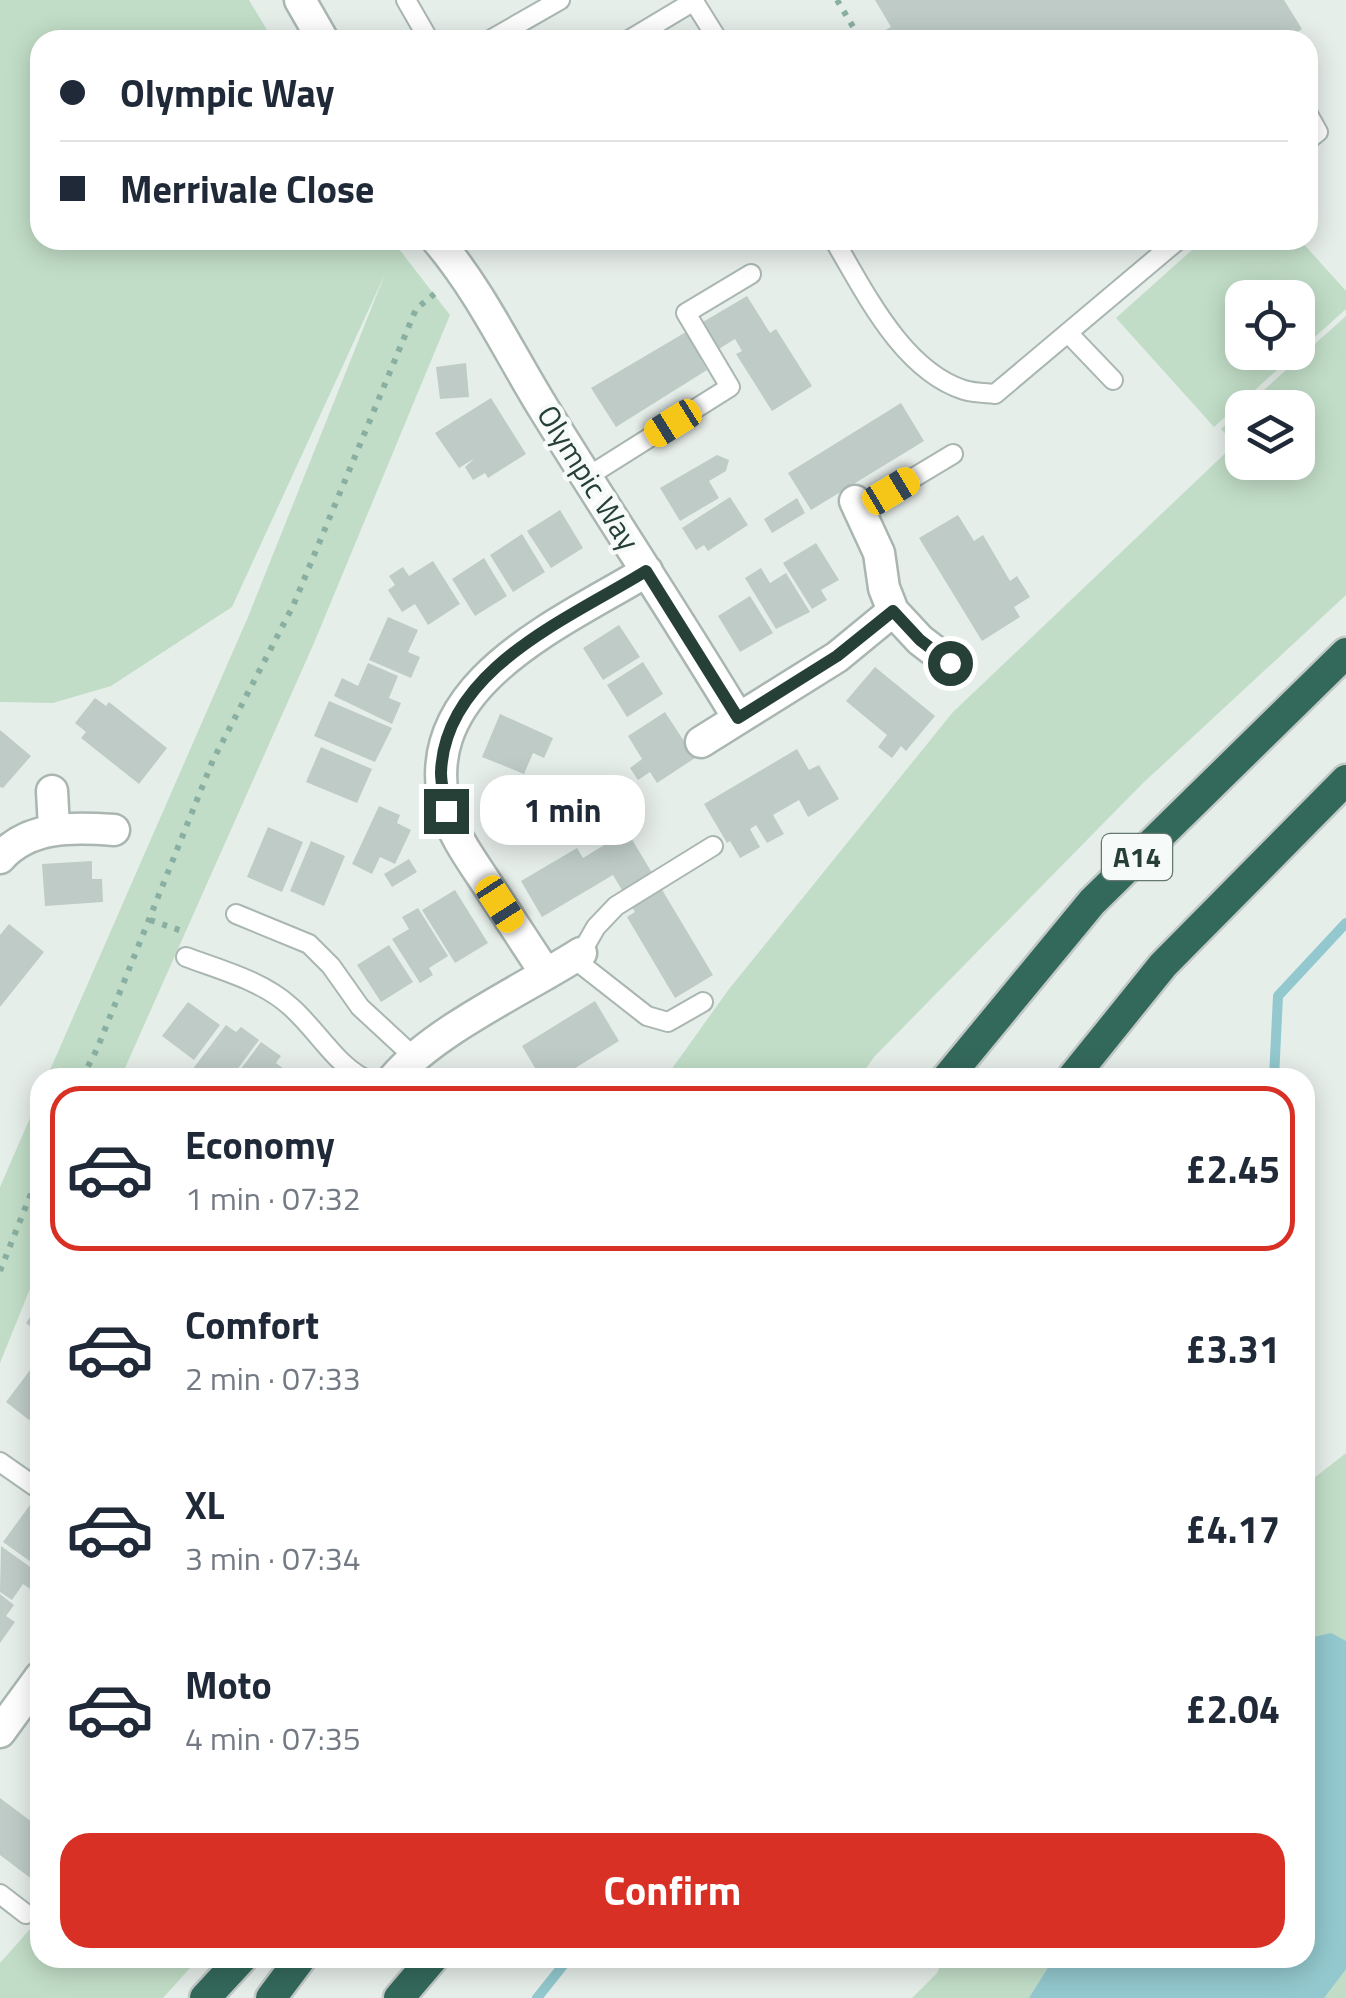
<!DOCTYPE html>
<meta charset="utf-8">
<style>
body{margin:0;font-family:"Titillium Web",sans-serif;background:#f2f2f3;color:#1f2937;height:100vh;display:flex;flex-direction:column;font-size:38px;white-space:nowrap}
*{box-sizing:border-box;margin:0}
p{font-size:32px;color:#747a83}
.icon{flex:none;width:55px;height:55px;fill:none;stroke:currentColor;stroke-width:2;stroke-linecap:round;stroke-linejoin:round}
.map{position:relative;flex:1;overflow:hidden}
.details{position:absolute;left:30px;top:1068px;width:1285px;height:900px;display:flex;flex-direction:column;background:#fff;border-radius:30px;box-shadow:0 5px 25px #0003}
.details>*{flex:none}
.guide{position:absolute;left:30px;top:30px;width:1288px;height:220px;border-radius:30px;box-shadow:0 5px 25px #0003;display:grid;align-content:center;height:220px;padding:0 30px;background:#fff}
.tools{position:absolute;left:1225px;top:280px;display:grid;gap:20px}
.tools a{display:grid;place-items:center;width:90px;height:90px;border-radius:20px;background:#fff;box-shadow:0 5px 25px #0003;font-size:50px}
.end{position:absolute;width:45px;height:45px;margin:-22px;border:12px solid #263f37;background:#fff;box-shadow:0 0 0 5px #fff}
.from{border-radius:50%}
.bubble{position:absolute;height:70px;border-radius:30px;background:#fff;box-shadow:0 5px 25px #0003;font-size:32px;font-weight:700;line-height:70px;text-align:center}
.car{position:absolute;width:30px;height:60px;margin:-30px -15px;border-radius:12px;box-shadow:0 0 8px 2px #0007;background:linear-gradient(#f5c518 24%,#345 0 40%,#f5c518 0 76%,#345 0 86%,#f5c518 0)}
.guide b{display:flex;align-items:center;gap:35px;height:95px;font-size:38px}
.guide b+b{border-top:2px solid #e0e1e3}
.guide i{width:25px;height:25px;background:#1f2937}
ul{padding:18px 0 0;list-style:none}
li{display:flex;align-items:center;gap:30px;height:165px;margin:0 20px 15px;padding:0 10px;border:5px solid transparent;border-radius:30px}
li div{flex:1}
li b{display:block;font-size:38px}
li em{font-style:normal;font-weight:700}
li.selected{border-color:#d93025}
li>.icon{width:90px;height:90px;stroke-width:1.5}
.button{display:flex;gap:20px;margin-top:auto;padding:20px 30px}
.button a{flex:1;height:115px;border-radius:30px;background:#d93025;color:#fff;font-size:40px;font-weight:700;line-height:115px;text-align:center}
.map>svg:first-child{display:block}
</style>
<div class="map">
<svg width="1346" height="1998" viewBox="0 0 1346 1998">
<rect width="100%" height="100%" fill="#e6eeea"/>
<!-- green -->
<path fill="#c1ddc7" d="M0,0H249L273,40H40V240H392L450,315L314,643L121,1077H47L248,617L385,274L232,607L111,686L53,703L0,702Z
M1203,240H1300L1346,291V309L1298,352V298H1242V352H1297L1214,427L1116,318Z
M1346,316V595L1142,784L874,1057L860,1077H666L729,989L953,712L1235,444L1221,429L1242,410V462H1298V408L1245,407Z
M40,1095V1264L0,1363V1187Z
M1346,1453V1998H912L937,1973L944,1958H1305V1485Z
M40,1918V1958H199L163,1998H0V1963Z"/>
<!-- water -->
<path fill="#92c8ce" d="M1331,1633L1346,1641V1969L1324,1998H1029L1054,1958H1305V1639Z"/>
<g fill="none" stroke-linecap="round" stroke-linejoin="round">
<!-- stream -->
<path stroke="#92c8ce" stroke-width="10" d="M1274,1078L1278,996L1346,923
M537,1998L569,1958"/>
</g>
<!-- building -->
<path fill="#becbc6" d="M875,0H1284L1302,29L1284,40H876L874,36L891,27Z
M747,296L770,333L776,329L812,386L772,411L736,354L742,351L735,339L701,360L707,370L616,427L591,388Z
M466,363L469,397L440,399L436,367Z
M491,398L526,454L488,478L485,473L473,480L465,467L475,458L459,468L435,433Z
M901,403L924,441L811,510L788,473Z
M717,455L729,460L726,471L709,481L719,498L680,521L660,488Z
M730,497L748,525L708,551L704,545L696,550L682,528Z
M797,498L805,513L772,533L764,519Z
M560,510L583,548L551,568L527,531Z
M958,515L974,541L983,535L1010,581L1017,576L1030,597L1014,607L1020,617L982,641L919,538Z
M522,534L545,572L513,592L490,555Z
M816,543L839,580L821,590L827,600L812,609L783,563Z
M484,558L507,596L475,616L452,579Z
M433,561L460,604L428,625L415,604L402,612L388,590L395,585L389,576L403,567L409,576Z
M761,568L770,583L786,573L810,612L776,629L745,578Z
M750,596L773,633L740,652L718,616Z
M388,617L418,630L408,652L420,657L411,678L369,660Z
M619,625L640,657L603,680L583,648Z
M643,662L663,694L627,717L607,685Z
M368,663L398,676L389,698L401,703L392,724L334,696L342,678L358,686Z
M875,667L935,716L906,751L901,746L892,758L878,747L887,735L846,701Z
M95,698L106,706L109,702L167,748L139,784L81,738L86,732L75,723Z
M329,701L392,728L375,762L314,736Z
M665,712L695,758L657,783L650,772L638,780L630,768L642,759L628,736Z
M500,714L553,738L544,758L533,753L524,774L482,757Z
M0,730L31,756L3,788L0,787Z
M321,747L372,769L357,803L306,782Z
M797,749L809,770L819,765L839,799L808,817L799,800L773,815L784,834L767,843L756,825L750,829L760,847L740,858L730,841L727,843L704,804Z
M379,806L400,815L397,823L411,830L395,864L380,857L372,874L352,864Z
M268,827L303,842L282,892L247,877Z
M627,831L713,975L675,998L627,917L635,912L613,875L542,917L521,881L577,848L583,858Z
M311,841L345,856L324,906L290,891Z
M409,859L417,872L392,887L384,874Z
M92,861V879H102L103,902L45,906L42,864Z
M455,890L488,943L455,963L422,910Z
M418,908L448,956L429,968L433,975L420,983L392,939L409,929L402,917Z
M9,924L44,952L0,1007V935Z
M389,945L413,982L381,1002L357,965Z
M595,1001L619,1041L559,1078H541L522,1046Z
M188,1002L220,1025L194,1060L162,1036Z
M226,1025L236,1032L241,1027L259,1040L231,1078H195L189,1074Z
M261,1042L281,1056L276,1063L284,1069L278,1078H234Z
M40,1303V1334L26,1323Z
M40,1357V1422L32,1416L29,1420L6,1402Z
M30,1505L40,1512L38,1567L3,1542Z
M1,1546L40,1574L32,1590L23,1584L12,1600L0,1592Z
M0,1594L14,1605L6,1616L15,1622L0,1643Z
M0,1798L40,1828V1880L37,1883L0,1855Z"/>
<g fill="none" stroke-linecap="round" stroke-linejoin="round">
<!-- lane casing -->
<g stroke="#a9b6b1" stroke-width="22">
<path id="lane" d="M406,0L429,40
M693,0L718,40
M490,40L560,0
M629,40L694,1
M1308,114L1318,132L1308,140
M834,240C865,292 902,370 964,390C974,393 986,393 995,394L1178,240
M1069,334L1113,380
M587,477L730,387L686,313L751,274
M860,510L953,454
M236,914L309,944L331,966L360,1007L414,1057
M581,953L596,927L616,906L713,846
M186,957C221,970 263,981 291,1007C316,1029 334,1062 363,1078
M573,958L647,1016L668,1022L703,1002
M0,1462L40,1490
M0,1894L26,1914"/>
</g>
<!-- street casing -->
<g stroke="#a9b6b1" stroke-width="35">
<path id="street" d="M300,0L323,40
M437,240C482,293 510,355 547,414C610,516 676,615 738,718
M855,501L879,553L884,588L893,611L920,640L950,663
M701,742L837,657L893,611
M52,791L54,828
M0,858C29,825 74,827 114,830
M546,974C526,944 507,914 487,884C472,861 454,837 446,810C412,685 562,623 647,571
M394,1078C435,1030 526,988 581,953
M0,1732L40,1677"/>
</g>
<!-- highway casing -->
<g stroke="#c2c9c7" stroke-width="35">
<path id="highway" d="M947,1078L1092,902L1346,653
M1072,1078L1163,965L1346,780
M205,1998L242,1958
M271,1998L301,1958
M399,1998L433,1958"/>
</g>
<!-- path -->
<path stroke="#88afa1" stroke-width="6" stroke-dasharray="5 8" stroke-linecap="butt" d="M837,0L861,40
M150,920L182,931
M82,1078L97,1049L213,760L293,606L416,309L439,290
M0,1271L40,1171"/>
<!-- lane -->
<use href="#lane" stroke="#fff" stroke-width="18"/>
<!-- street -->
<use href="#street" stroke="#fff" stroke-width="30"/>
<!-- highway -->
<use href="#highway" stroke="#33695b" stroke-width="30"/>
</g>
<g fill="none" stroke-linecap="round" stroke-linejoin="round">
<!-- route -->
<path stroke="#263f37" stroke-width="12" d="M446,811C445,799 441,785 441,773C444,669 570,618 646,571L738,718L837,656L893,611L920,640L950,663"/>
</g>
<g text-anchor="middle" stroke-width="9" stroke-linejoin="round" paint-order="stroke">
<!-- shield labels -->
<rect fill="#f6faf8" stroke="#647771" stroke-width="2.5" x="1102" y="834" width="70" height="46" rx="8"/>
<g font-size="28" font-weight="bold" fill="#263f37">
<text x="1137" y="867">A14</text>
</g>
<!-- street labels -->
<g font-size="30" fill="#263f37" stroke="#f6faf8">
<text transform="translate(588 478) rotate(58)" y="10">Olympic Way</text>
</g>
</g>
</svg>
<div class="tools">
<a><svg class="icon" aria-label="locate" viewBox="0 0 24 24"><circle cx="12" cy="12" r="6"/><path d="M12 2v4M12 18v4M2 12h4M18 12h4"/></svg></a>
<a><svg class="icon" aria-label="layers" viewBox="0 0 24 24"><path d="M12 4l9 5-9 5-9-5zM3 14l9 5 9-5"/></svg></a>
</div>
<i class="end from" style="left:950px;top:663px"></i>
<i class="end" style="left:446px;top:811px"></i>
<div class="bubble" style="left:480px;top:775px;width:165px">1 min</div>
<i class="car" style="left:673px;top:423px;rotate:238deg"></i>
<i class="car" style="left:891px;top:491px;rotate:59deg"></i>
<i class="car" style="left:500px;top:904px;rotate:147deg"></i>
<div class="guide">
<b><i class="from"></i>Olympic Way</b>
<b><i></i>Merrivale Close</b>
</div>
<section class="details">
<ul>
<li class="selected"><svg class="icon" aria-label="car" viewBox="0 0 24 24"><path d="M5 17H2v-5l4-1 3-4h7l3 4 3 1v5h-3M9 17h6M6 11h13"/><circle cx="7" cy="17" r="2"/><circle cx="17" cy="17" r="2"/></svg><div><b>Economy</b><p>1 min · 07:32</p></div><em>£2.45</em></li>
<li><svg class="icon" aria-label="car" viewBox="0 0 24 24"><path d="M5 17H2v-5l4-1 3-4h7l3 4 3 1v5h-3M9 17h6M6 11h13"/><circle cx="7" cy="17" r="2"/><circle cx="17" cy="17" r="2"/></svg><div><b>Comfort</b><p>2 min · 07:33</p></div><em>£3.31</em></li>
<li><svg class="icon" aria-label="car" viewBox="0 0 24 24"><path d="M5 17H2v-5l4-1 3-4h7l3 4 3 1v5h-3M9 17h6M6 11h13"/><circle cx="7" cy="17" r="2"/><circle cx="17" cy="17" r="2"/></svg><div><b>XL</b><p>3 min · 07:34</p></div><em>£4.17</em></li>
<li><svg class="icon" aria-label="car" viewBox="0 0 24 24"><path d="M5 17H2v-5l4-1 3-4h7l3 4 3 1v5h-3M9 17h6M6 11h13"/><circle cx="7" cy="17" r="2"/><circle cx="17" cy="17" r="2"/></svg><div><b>Moto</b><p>4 min · 07:35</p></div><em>£2.04</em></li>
</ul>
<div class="button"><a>Confirm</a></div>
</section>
</div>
